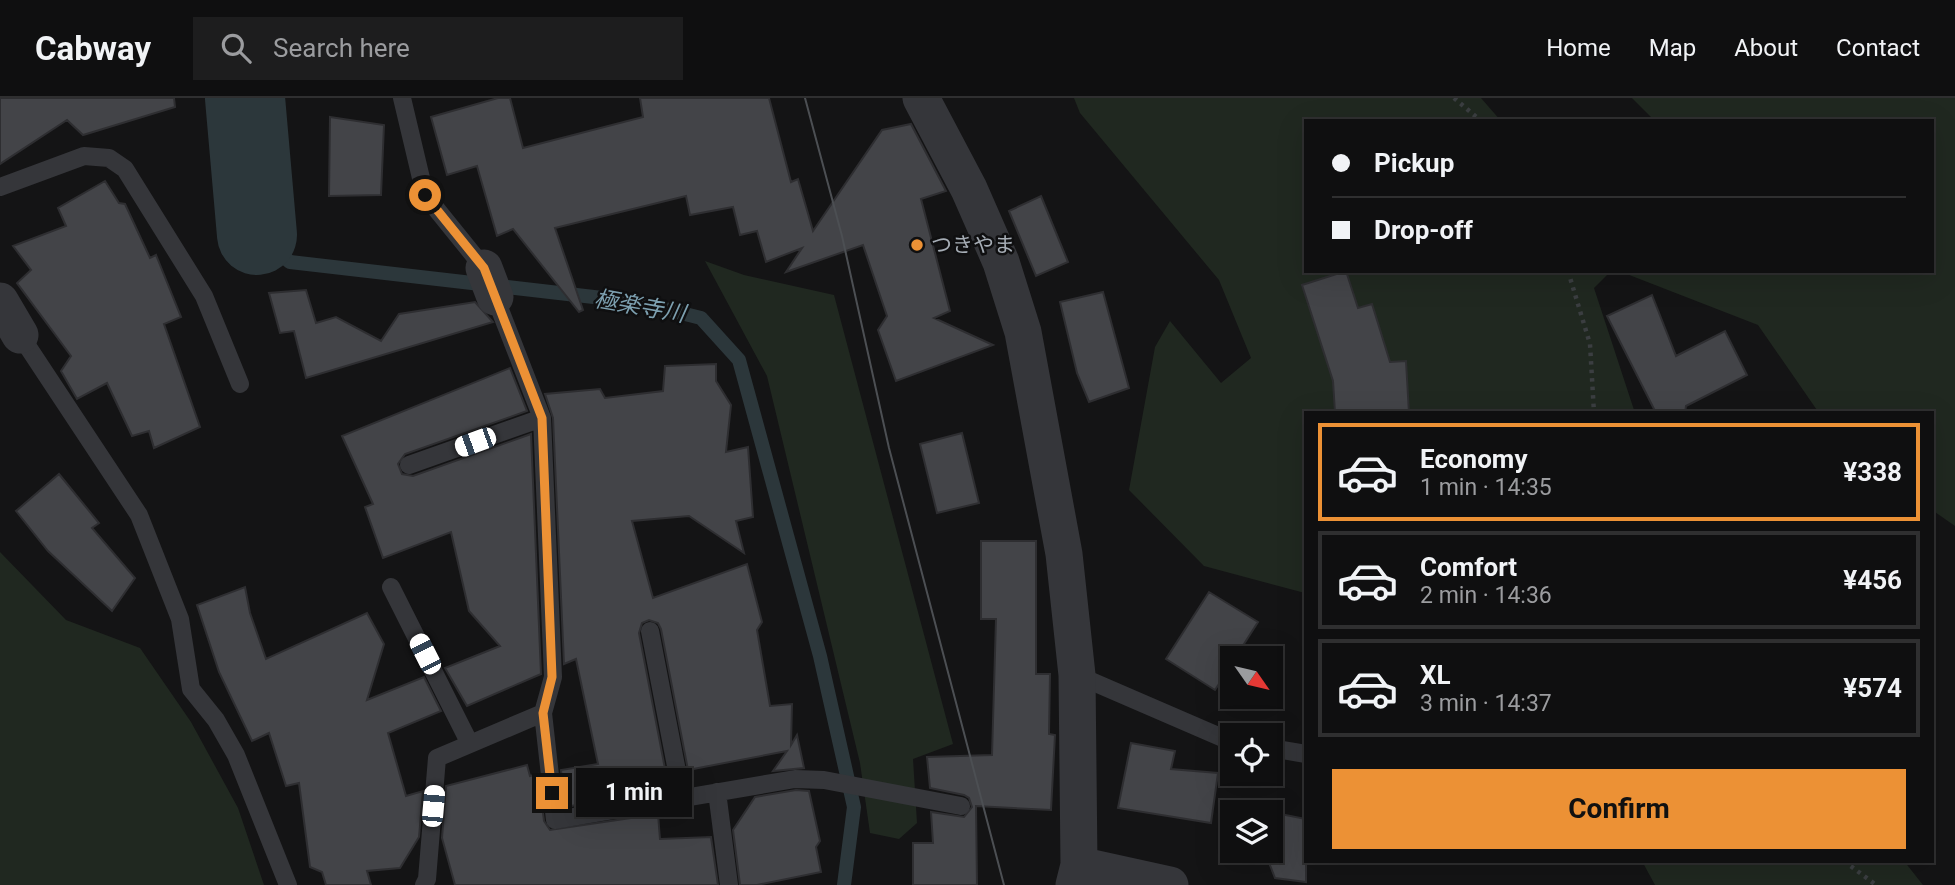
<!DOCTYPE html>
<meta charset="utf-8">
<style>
body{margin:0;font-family:Roboto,"Noto Sans JP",sans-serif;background:#1d1d1e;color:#f1f3f6;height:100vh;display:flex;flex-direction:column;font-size:26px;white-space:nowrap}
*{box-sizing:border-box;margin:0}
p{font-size:23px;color:#9b9c9f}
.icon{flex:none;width:38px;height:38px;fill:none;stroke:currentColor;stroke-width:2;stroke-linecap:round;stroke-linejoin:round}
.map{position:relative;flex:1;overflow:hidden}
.details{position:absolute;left:1304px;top:313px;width:630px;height:452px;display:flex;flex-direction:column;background:#0f0f10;border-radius:0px;box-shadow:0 7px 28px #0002,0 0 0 2px #2f2f30}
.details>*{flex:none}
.banner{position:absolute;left:1304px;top:21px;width:630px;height:154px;border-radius:0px;box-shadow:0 7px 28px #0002,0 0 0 2px #2f2f30;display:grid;align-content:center;height:154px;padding:0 28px;background:#0f0f10}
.needle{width:46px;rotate:124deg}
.fabs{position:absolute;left:1220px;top:548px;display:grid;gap:14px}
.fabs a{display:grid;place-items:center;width:63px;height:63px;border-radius:0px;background:#0f0f10;box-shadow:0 7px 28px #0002,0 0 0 2px #2f2f30;font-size:35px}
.end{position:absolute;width:32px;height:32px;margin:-16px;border:9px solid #ec9135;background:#111;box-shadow:0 0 0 4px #111}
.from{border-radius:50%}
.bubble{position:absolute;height:49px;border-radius:0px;background:#0f0f10;box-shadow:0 7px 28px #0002,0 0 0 2px #2f2f30;font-size:23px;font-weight:700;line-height:49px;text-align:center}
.car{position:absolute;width:21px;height:42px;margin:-21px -10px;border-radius:9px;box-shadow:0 0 5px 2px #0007;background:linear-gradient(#fff 24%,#345 0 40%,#fff 0 76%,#345 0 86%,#fff 0)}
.banner b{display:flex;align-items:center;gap:24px;height:66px;font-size:26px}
.banner b+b{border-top:2px solid #2f2f30}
.banner i{width:18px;height:18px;background:#f1f3f6}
ul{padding:12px 0 0;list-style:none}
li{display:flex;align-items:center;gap:21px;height:98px;margin:0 14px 10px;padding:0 14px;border:4px solid #2f2f30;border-radius:0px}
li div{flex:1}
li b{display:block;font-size:26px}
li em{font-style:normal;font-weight:700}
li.current{border-color:#ec9135}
li>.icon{width:63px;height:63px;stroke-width:1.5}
.cta{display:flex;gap:14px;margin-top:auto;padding:14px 28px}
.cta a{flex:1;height:80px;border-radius:0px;background:#ec9135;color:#111;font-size:28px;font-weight:700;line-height:80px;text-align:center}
header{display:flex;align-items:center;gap:42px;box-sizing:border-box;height:98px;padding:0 35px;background:#0f0f10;border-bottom:2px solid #2f2f30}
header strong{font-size:33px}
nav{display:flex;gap:38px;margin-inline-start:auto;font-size:24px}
.search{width:490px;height:63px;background:#1d1d1e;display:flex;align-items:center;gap:18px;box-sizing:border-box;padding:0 24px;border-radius:0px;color:#9b9c9f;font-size:26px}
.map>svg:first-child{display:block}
</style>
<header>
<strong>Cabway</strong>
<div class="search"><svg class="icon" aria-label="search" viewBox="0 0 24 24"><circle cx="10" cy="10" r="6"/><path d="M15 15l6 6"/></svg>Search here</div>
<nav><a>Home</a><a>Map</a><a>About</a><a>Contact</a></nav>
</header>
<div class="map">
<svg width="1955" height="787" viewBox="0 0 1955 787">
<rect width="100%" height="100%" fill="#141415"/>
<!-- green -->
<path fill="#202820" d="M1074,0H1481L1501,23H1306V173H1611L1594,190L1635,315H1306L1305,495L1204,468L1129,392L1155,249L1170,223L1221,285L1251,260L1219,182L1080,15Z
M1632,0H1955V428L1932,412V315H1819L1758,227L1619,173H1932V23H1655Z
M705,163L744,177L834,197L953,646L913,661L917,725L899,741L870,735L860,665L767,278Z
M0,454L66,522L140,550L191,624L238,710L264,787H0Z
M1642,763H1904L1923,787H1655Z"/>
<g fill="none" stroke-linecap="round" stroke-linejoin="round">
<!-- stream -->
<path stroke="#2c373b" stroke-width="14" d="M257,137L290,164L637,204L701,220L739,262L820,558L854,709L844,787"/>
<!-- river -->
<path stroke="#2c373b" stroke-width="80" d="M245,0L257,137"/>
</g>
<!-- building -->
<path fill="#434448" stroke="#2e2e31" stroke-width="2" d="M0,0H174L175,9L83,37L67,22L0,66Z
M498,0H510L523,50L643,19L640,0H769L791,84L798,81L813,133L882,32L911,26L946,93L921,101L950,213L934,220L993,247L896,283L878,232L887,218L863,147L786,174L802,150L766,164L757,133L740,137L733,109L690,117L686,98L555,130L583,212L579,214L513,131L497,138L477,68L447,77L431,19Z
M330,19L384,27L381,97L329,98Z
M105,83L119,105L125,106L150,160L156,157L181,219L164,226L200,329L154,350L149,333L132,338L107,285L77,301L61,273L71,258L17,185L31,172L13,148L66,128L58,110Z
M1041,98L1068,164L1036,178L1009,113Z
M1346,173L1358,210L1372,206L1390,264L1406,263L1409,315H1335L1333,283L1302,187Z
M306,192L316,225L336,219L381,243L399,216L475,204L493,224L306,280L294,233L280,235L269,195Z
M1103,194L1129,290L1089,304L1077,275L1060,204Z
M1652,197L1676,258L1725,233L1747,277L1686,308L1685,315H1656L1607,218Z
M716,266V283L731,307L726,354L748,349L753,419L736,423L744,455L689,418L632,423L653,500L747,466L762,524L757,532L770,608L792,606L791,647L797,637L804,670L773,673L787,653L688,672L661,531L658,525L649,522L642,525L639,535L666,676L654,678L656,693L565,709L561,672L598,666L576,561L564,566L553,320L545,296L600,291L605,300L663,293L665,268Z
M510,270L527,313L405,356L398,366L402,376L413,378L531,336L541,576L467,608L445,570L500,548L469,513L451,434L383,460L365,409L373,406L342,338Z
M962,335L979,405L937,415L920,346Z
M59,376L99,425L92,430L135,480L112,513L48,453L16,413Z
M981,443H1036V576H1050L1049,636L1055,637L1051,712L976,708L977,787H913V745H933L931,714L964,719L972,709L969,700L964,697L930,690L927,659L992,657L996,521H981Z
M245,489L250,515L266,561L367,515L384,546L367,602L424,579L441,613L388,635L406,698L423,693L419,739L400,770L367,773L371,787H326L322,774L310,769L299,685L286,688L269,635L252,643L219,574L197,507Z
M1209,494L1258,524L1235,560H1232V566L1215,592L1166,561Z
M1131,645L1175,653L1171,671L1218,675L1211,725L1118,710Z
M527,667L530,678L538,676L544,723L550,732L658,716L660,741L711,739L718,787H455L442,740L446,688Z
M796,692L809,693L820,743L816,749L821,774L757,787H740L733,732L755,699Z
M1270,714L1306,721V784L1275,780L1264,752H1270Z"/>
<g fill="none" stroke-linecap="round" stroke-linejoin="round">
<!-- path -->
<path stroke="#3b3e41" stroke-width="4.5" stroke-dasharray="3.5 5" stroke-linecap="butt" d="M1454,0L1481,23
M1568,173L1590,246L1594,315
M1844,763L1876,787"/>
<!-- lane -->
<path stroke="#35363a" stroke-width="18" d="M402,0L425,97L484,170
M0,89L84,58L109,60L125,71L204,198L240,286
M20,237L139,417L180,521L191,591L216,622L236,657L288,787
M409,367L542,320
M391,489L470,646
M650,533L682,699
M1077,577L1232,644
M543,615L555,722L795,681L824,682L961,708
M1270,650L1306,656
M717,694L729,787
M424,787L427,781L437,660L543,615L553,579L542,320L495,199"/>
<!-- street -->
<path stroke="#35363a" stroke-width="37" d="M921,0L969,91L1001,164L1023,234L1064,456L1077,577L1079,767L1074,787
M484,170L495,199
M0,203L20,237
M1079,767L1170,787"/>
<!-- tram -->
<path stroke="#4c4f53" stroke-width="2" d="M805,0L842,138L889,350L1004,787"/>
</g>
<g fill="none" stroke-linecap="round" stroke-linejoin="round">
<!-- route -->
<path stroke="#ec9135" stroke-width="9" d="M425,97L484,170L542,320L552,579L543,615L552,695"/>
</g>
<!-- markers -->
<circle fill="#ec9135" stroke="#0f0f10" stroke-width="2.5" cx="917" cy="147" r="7"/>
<g text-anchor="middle" stroke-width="5" stroke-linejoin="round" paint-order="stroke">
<!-- poi labels -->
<g font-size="21" fill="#a6adb5" stroke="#0f0f10" text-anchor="start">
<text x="931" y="154">つきやま</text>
</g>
<!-- water labels -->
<g font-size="23" font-style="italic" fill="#7da0b0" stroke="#0f0f10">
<text transform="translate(640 208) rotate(10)" y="8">極楽寺川</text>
</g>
</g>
</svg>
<div class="fabs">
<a><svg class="needle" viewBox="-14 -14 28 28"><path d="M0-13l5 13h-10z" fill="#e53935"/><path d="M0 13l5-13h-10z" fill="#9b9c9f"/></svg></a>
<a><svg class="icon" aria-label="locate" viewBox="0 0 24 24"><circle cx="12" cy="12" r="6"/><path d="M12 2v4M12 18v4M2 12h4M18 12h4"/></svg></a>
<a><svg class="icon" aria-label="layers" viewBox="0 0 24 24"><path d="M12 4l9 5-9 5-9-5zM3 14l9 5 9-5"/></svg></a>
</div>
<i class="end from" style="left:425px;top:97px"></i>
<i class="end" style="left:552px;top:695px"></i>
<div class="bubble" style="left:576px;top:670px;width:116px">1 min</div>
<i class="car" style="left:475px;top:344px;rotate:250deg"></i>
<i class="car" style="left:425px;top:556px;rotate:333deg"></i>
<i class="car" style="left:433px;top:708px;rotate:5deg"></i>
<div class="banner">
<b><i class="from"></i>Pickup</b>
<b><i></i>Drop-off</b>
</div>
<section class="details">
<ul>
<li class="current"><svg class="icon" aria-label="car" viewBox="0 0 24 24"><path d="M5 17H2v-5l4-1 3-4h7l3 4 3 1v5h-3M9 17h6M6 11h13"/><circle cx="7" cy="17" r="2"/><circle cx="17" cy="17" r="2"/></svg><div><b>Economy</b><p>1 min · 14:35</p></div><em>¥338</em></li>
<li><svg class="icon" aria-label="car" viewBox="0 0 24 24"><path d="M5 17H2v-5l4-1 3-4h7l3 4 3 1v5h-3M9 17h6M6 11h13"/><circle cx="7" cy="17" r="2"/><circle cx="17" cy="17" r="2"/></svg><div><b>Comfort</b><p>2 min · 14:36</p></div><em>¥456</em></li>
<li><svg class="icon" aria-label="car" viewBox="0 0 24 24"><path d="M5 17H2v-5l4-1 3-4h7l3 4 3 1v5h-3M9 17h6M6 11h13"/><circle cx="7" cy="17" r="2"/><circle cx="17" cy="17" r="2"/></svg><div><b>XL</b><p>3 min · 14:37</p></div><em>¥574</em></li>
</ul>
<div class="cta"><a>Confirm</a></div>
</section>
</div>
